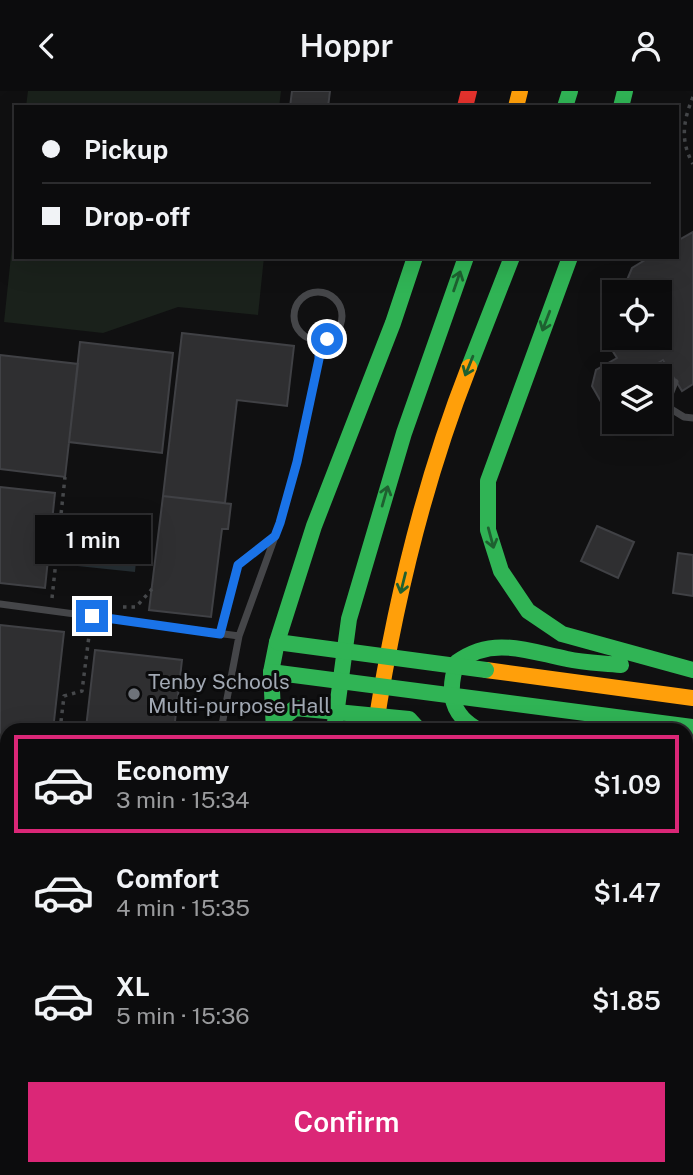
<!DOCTYPE html>
<meta charset="utf-8">
<style>
body{margin:0;font-family:"Public Sans",sans-serif;background:#1a1a1b;color:#f1f3f6;height:100vh;display:flex;flex-direction:column;font-size:26px;white-space:nowrap}
*{box-sizing:border-box;margin:0}
p{font-size:23px;color:#9a9b9d}
.icon{flex:none;width:38px;height:38px;fill:none;stroke:currentColor;stroke-width:2;stroke-linecap:round;stroke-linejoin:round}
.map{position:relative;flex:1;overflow:hidden}
.side{position:absolute;left:0px;top:632px;width:693px;height:453px;display:flex;flex-direction:column;background:#0c0c0d;border-radius:21px 21px 0 0;box-shadow:0 7px 28px #0002,0 0 0 2px #2c2c2e}
.side>*{flex:none}
.banner{position:absolute;left:14px;top:14px;width:665px;height:154px;border-radius:0px;box-shadow:0 7px 28px #0002,0 0 0 2px #2c2c2e;display:grid;align-content:center;height:154px;padding:0 28px;background:#0c0c0d}
.buttons{position:absolute;left:602px;top:189px;display:grid;gap:14px}
.buttons a{display:grid;place-items:center;width:70px;height:70px;border-radius:0px;background:#0c0c0d;box-shadow:0 7px 28px #0002,0 0 0 2px #2c2c2e;font-size:35px}
.end{position:absolute;width:32px;height:32px;margin:-16px;border:9px solid #1a73e8;background:#fff;box-shadow:0 0 0 4px #fff}
.from{border-radius:50%}
.bubble{position:absolute;height:49px;border-radius:0px;background:#0c0c0d;box-shadow:0 7px 28px #0002,0 0 0 2px #2c2c2e;font-size:23px;font-weight:600;line-height:49px;text-align:center}
.banner b{display:flex;align-items:center;gap:24px;height:66px;font-size:26px}
.banner b+b{border-top:2px solid #2c2c2e}
.banner i{width:18px;height:18px;background:#f1f3f6}
ul{padding:12px 0 0;list-style:none}
li{display:flex;align-items:center;gap:21px;height:98px;margin:0 14px 10px;padding:0 14px;border:4px solid transparent;border-radius:0px}
li div{flex:1}
li b{display:block;font-size:26px}
li em{font-style:normal;font-weight:600}
li.selected{border-color:#db2777}
li>.icon{width:63px;height:63px;stroke-width:1.5}
.button{display:flex;gap:14px;margin-top:auto;padding:14px 28px}
.button a{flex:1;height:80px;border-radius:0px;background:#db2777;color:#fff;font-size:28px;font-weight:600;line-height:80px;text-align:center}
header{display:flex;justify-content:space-between;align-items:center;height:91px;padding:0 28px;background:#0c0c0d;font-size:32px;font-weight:600}
.map>svg:first-child{display:block}
</style>
<header><svg class="icon" aria-label="back" viewBox="0 0 24 24"><path d="M15 5l-7 7 7 7"/></svg>Hoppr<svg class="icon" aria-label="person" viewBox="0 0 24 24"><circle cx="12" cy="8" r="4"/><path d="M4 21q1-7 8-7t8 7"/></svg></header>
<div class="map">
<svg width="693" height="1084" viewBox="0 0 693 1084">
<rect width="100%" height="100%" fill="#101011"/>
<!-- green -->
<path fill="#1a211b" d="M28,0H281L279,16H26Z
M16,118V166H264L258,224L178,216L103,242L4,231Z
M686,699L693,700V1084H638L633,1078H686Z"/>
<!-- water -->
<path fill="#262f34" d="M73,431L139,438L135,481L68,474Z"/>
<!-- building -->
<path fill="#2f2f31" stroke="#404145" stroke-width="2" d="M292,0H330L328,16H290Z
M693,141V293L682,300L663,269L636,285H614V310L604,316L592,295L596,279L617,267L602,243L614,236V247H660V201H622L632,177L650,166H677V150Z
M182,242L294,255L287,315L237,309L225,412L163,405Z
M80,251L173,262L162,362L69,351Z
M0,264L78,273L65,386L0,378Z
M0,396L55,402L45,497L0,492Z
M163,405L231,413L228,438H222L211,526L149,519Z
M597,435L634,451L618,487L581,470Z
M678,462L693,464V505L673,502Z
M0,534L64,541L53,639H7V646H0Z
M95,559L182,569L174,639L86,637Z
M0,664L7,665V678L0,677Z
M7,686V796L0,798V688Z
M7,828V944L0,946V830Z
M7,969V1024L0,998V971Z
M21,1078H118L95,1084H23Z
M173,1078H279L280,1084H174Z"/>
<g fill="none" stroke-linecap="round" stroke-linejoin="round">
<!-- path -->
<path stroke="#46484b" stroke-width="3.5" stroke-dasharray="3.5 5" stroke-linecap="butt" d="M693,6C683,30 680,50 693,73
M52,507L65,386
M123,516H136L152,498
M60,639L64,605L82,600L90,537
M0,655H7
M155,1078L157,1084"/>
<!-- lane -->
<path stroke="#454649" stroke-width="7" d="M294 225a24 24 0 1 1 48 0a24 24 0 1 1-48 0Z
M675,291L669,306L671,318L684,326L693,327
M0,513L239,545
M220,543L238,473L275,445
M221,639L239,545L280,432L297,371L319,269V250
M0,1058L7,1084
M329,1078L333,1084"/>
<!-- fast -->
<path stroke="#30b455" stroke-width="16" d="M565,16L570,0
M621,16L625,0
M570,166L488,390V439L501,480L528,520L562,543L693,579
M469,276L512,166
M274,639L271,581L277,551L314,435L393,232L415,166
M334,639L349,528L404,342L466,166
M479,639C450,624 447,600 457,571C493,545 527,560 567,568C584,572 603,572 621,574
M686,662L693,663
M399,1078L403,1084
M505,1078L509,1084
M566,1078L572,1084
M610,1078L616,1084"/>
<!-- slow -->
<path stroke="#ff9f0a" stroke-width="16" d="M516,16L520,0
M486,579L693,607
M375,639C394,515 423,393 469,276
M442,1078L445,1084"/>
<!-- jam -->
<path stroke="#e5322d" stroke-width="16" d="M465,16L469,0"/>
<!-- fast-bridge -->
<path stroke="#30b455" stroke-width="16" d="M277,551L486,579
M271,581L693,636
M279,639L283,627L295,617L409,628L419,639"/>
</g>
<!-- one-way arrows -->
<defs><path id="oneway-shaft" d="M-6 0H5M1.5-3L5.5 0L1.5 3" fill="none" stroke-width="1.6" stroke-linecap="round" stroke-linejoin="round" transform="scale(1.75)"/></defs>
<g stroke="#1e6030">
<use href="#oneway-shaft" transform="translate(457 190) rotate(-71)"/>
<use href="#oneway-shaft" transform="translate(546 230) rotate(111)"/>
<use href="#oneway-shaft" transform="translate(469 275) rotate(112)"/>
<use href="#oneway-shaft" transform="translate(385 405) rotate(-74)"/>
<use href="#oneway-shaft" transform="translate(491 447) rotate(75)"/>
<use href="#oneway-shaft" transform="translate(403 492) rotate(104)"/>
</g>
<g fill="none" stroke-linecap="round" stroke-linejoin="round">
<!-- route -->
<path stroke="#1a73e8" stroke-width="9" d="M92,525L220,543L238,474L275,445L280,432L297,371L319,268V250L327,248"/>
</g>
<!-- markers -->
<circle fill="#6e737a" stroke="#0b0b0c" stroke-width="2.5" cx="134" cy="603" r="7"/>
<g text-anchor="middle" stroke-width="6" stroke-linejoin="round" paint-order="stroke">
<!-- poi labels -->
<g font-size="21" fill="#a1a8b3" stroke="#0b0b0c" text-anchor="start">
<text x="148" y="598">Tenby Schools<tspan x="148" dy="24">Multi-purpose Hall</tspan></text>
</g>
</g>
</svg>
<div class="buttons">
<a><svg class="icon" aria-label="locate" viewBox="0 0 24 24"><circle cx="12" cy="12" r="6"/><path d="M12 2v4M12 18v4M2 12h4M18 12h4"/></svg></a>
<a><svg class="icon" aria-label="layers" viewBox="0 0 24 24"><path d="M12 4l9 5-9 5-9-5zM3 14l9 5 9-5"/></svg></a>
</div>
<i class="end from" style="left:327px;top:248px"></i>
<i class="end" style="left:92px;top:525px"></i>
<div class="bubble" style="left:35px;top:424px;width:116px">1 min</div>
<div class="banner">
<b><i class="from"></i>Pickup</b>
<b><i></i>Drop-off</b>
</div>
<section class="side">
<ul>
<li class="selected"><svg class="icon" aria-label="car" viewBox="0 0 24 24"><path d="M5 17H2v-5l4-1 3-4h7l3 4 3 1v5h-3M9 17h6M6 11h13"/><circle cx="7" cy="17" r="2"/><circle cx="17" cy="17" r="2"/></svg><div><b>Economy</b><p>3 min · 15:34</p></div><em>$1.09</em></li>
<li><svg class="icon" aria-label="car" viewBox="0 0 24 24"><path d="M5 17H2v-5l4-1 3-4h7l3 4 3 1v5h-3M9 17h6M6 11h13"/><circle cx="7" cy="17" r="2"/><circle cx="17" cy="17" r="2"/></svg><div><b>Comfort</b><p>4 min · 15:35</p></div><em>$1.47</em></li>
<li><svg class="icon" aria-label="car" viewBox="0 0 24 24"><path d="M5 17H2v-5l4-1 3-4h7l3 4 3 1v5h-3M9 17h6M6 11h13"/><circle cx="7" cy="17" r="2"/><circle cx="17" cy="17" r="2"/></svg><div><b>XL</b><p>5 min · 15:36</p></div><em>$1.85</em></li>
</ul>
<div class="button"><a>Confirm</a></div>
</section>
</div>
